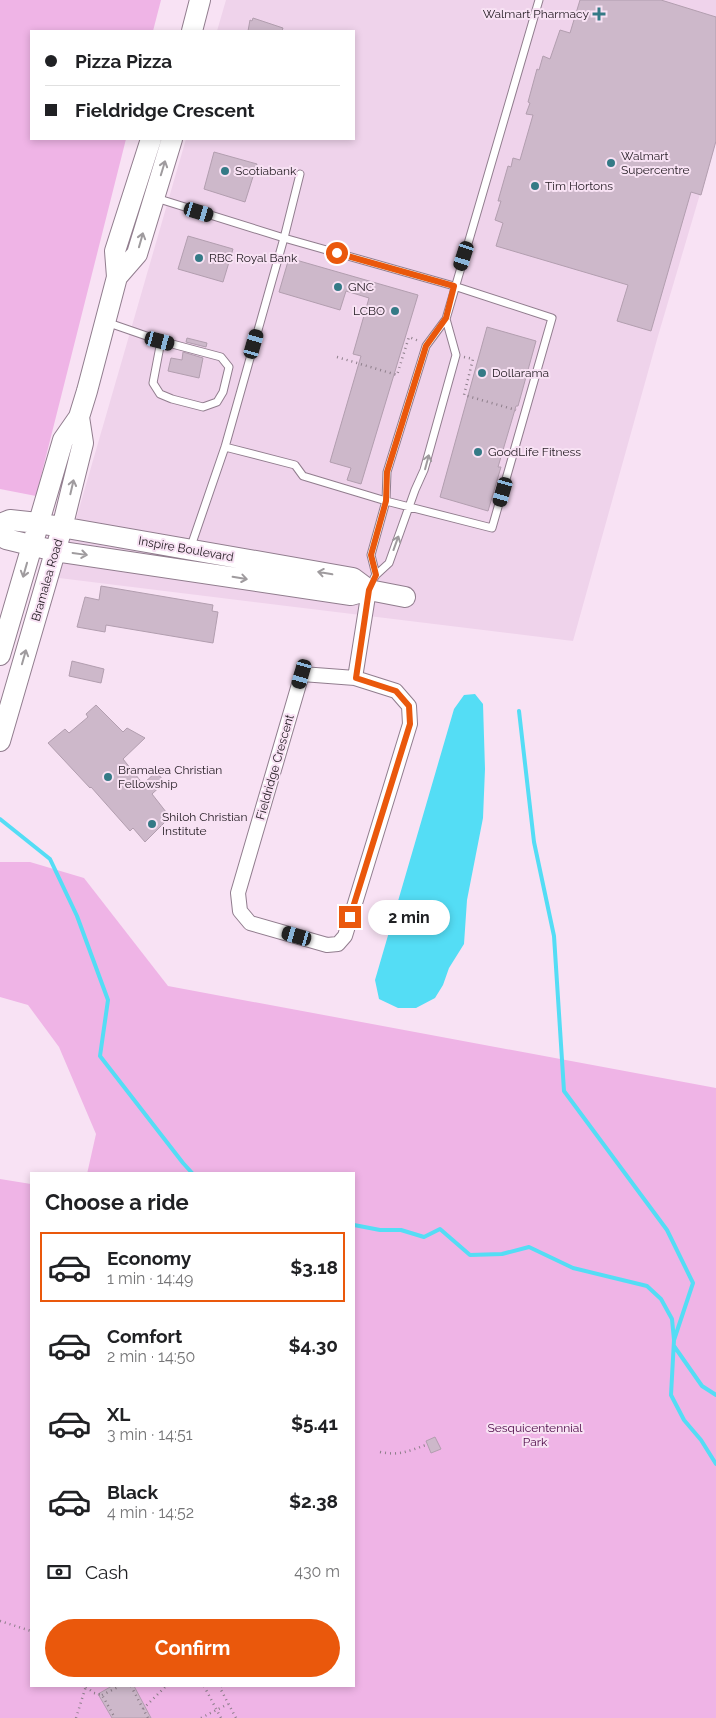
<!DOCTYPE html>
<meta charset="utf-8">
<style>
body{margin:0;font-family:Raleway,sans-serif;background:#f6f6f6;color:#202124;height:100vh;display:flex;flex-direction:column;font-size:19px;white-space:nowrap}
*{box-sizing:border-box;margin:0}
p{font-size:16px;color:#757577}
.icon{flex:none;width:28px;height:28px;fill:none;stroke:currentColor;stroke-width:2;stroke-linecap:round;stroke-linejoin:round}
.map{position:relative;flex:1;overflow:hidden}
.details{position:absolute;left:30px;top:1172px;width:325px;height:515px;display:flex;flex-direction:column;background:#fff;border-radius:0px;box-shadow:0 2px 8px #0003}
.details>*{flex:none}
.top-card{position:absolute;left:30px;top:30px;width:325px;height:110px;border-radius:0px;box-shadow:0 2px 8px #0003;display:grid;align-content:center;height:110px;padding:0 15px;background:#fff}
.end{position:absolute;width:22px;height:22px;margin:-11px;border:6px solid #ea580c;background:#fff;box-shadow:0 0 0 2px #fff}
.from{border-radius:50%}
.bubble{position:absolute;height:35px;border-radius:18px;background:#fff;box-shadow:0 2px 8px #0003;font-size:16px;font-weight:700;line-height:35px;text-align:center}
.car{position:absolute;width:15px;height:30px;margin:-15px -8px;border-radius:6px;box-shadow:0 0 4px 1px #0007;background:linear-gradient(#222 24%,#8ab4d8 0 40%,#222 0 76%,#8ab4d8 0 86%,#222 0)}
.top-card b{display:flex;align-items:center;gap:18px;height:48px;font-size:19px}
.top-card b+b{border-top:1px solid #e0e0e0}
.top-card i{width:12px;height:12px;background:#202124}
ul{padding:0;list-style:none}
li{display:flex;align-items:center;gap:15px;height:70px;margin:0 10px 8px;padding:0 5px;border:2px solid transparent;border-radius:0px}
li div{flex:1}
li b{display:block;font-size:19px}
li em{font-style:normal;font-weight:700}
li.on{border-color:#ea580c}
li>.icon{width:45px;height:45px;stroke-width:1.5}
h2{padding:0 15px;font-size:22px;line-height:60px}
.pay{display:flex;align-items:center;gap:12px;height:55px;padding:0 15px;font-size:19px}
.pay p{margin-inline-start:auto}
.button{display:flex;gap:10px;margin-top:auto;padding:10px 15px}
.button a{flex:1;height:58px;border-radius:30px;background:#ea580c;color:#fff;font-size:20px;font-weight:700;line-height:58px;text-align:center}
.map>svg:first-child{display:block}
</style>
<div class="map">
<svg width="716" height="1718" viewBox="0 0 716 1718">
<rect width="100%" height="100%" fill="#f8e2f4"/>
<!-- built -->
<path fill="#efd3eb" d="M226,0H716V140L658,336L573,641L59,578L186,139H354V31H217Z"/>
<!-- green -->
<path fill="#efb4e6" d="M0,0H161L153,31H31V139H126L36,496L0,489Z
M0,862H30L84,878L168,986L716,1088V1718H0V1179L31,1184V1686H354V1174H87L96,1134L59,1047L28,1005L0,997Z"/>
<!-- water -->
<path fill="#54ddf5" d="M475,694L483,704L485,769L483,818L467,900L464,944L449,968L443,985L435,998L416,1008H398L379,999L375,980L454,709L464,695Z"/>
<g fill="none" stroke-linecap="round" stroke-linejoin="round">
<!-- stream -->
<path stroke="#54ddf5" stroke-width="4" d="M519,711L534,842L554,936L564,1091L667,1230L693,1283L674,1340
M0,819L50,859L77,916L108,1000L100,1056L183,1163L193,1174
M354,1225L380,1230H401L424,1237L440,1229L470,1255L502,1254L529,1247L573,1268L647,1286L661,1299L672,1319L674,1340L671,1395L684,1420L701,1440L716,1464
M674,1346L702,1386L716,1395"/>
</g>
<!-- building -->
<path fill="#cdb8ca" stroke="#b29eaf" d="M580,0H661L716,17V141L701,195L691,192L651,331L617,321L628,285L496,246L503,223L495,220L501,201H498L508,166L511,167L513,158L520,160L533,115L526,114L530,103L528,102L537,69L539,70L543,56L550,59L560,30L570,33Z
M253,18L283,28L282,31H248L250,20L252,21Z
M214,152L257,164L245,202L204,189Z
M188,236L233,249L223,282L178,269Z
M289,258L418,295L361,484L347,480L351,468L330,462L361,356L353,354L369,298L346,291L340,310L279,292Z
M487,327L536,341L518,406H516L498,467H501L488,511L440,497Z
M187,338L207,343L206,347L186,342Z
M183,352L203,358L199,378L168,371L171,358L182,360Z
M101,586L213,605L212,611L218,612L213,643L106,625L105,632L77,627L85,597L99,600Z
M72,661L104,669L101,683L69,676Z
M96,705L123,732L127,728L145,738L123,759L143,784L156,772L165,782L152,794L170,817L145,842L133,828L130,831L91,787L90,788L48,743L65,729L69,733L88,717L86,714Z
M435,1437L441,1449L431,1453L426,1441Z
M112,1686H134L151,1718H112L98,1694Z"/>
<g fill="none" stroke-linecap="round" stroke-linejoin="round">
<!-- lane casing -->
<g stroke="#917d8e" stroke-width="9">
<path id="lane" d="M156,198L284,238L454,286L552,318L492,528L386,501L303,476L295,465L225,447
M106,322L161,341L221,357L229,367L223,392L217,402L203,407L172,399L160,394L153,383L161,341
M190,549L225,447L284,238L300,174
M376,575L371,555L386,501L387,472L426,346L446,319L539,0
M374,578L376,575L389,563L415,490L424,470L456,355L446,319"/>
</g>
<!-- street casing -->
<g stroke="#917d8e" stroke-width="16">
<path id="street" d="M355,678L302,674L238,893L240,911L250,923L327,945L338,944L345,936L410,724L409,706L396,691L355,678L369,590"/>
</g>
<!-- secondary casing -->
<g stroke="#917d8e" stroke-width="22">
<path id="secondary" d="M192,31L200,0
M117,277L137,254L172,139
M0,524L10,520L38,523L353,578L369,590
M0,534L6,539L55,551L351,595L369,590L405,597
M0,655L63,440L79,417L87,391L117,277L115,251L151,139
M0,741L62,528L83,443L79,417"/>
</g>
<!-- path -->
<path stroke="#8d7e8a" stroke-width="2.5" stroke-dasharray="1 4" stroke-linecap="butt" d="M337,357L397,375L409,337L419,341
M464,357L473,359L464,395L516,410
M380,1452C400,1456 408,1451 426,1445
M0,1621L31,1631
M131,1686L148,1718
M204,1686L221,1718
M221,1686L220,1688L236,1718
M86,1687L94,1693L102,1695L115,1718
M102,1695L120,1686
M143,1709L166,1686
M76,1718L86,1686
M201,1718L228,1704"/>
<!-- lane -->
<use href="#lane" stroke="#fff" stroke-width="7"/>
<!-- street -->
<use href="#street" stroke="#fff" stroke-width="14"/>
<!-- secondary -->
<use href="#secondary" stroke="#fff" stroke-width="20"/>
</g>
<!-- one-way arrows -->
<defs><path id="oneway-shaft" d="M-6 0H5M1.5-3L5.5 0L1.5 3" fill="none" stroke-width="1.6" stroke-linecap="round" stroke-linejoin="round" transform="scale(1.25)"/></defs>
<g stroke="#9f9b9e">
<use href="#oneway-shaft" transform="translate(163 168) rotate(-73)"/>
<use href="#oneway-shaft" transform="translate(141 240) rotate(-74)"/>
<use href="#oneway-shaft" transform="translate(427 462) rotate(-75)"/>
<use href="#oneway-shaft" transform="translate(72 487) rotate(-77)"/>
<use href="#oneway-shaft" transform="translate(396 543) rotate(-70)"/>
<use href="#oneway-shaft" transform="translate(80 554) rotate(8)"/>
<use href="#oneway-shaft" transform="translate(25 570) rotate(106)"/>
<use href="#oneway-shaft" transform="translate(325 573) rotate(-170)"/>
<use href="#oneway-shaft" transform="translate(240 578) rotate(9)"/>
<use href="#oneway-shaft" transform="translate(24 657) rotate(-74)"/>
</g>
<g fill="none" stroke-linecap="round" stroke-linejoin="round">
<!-- route -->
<path stroke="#ea580c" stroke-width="6" d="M337,253L454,286L446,318L426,346L387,472L386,501L371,555L376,575L369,590L356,678L396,691L409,706L410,724L350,917"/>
</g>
<!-- markers -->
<g fill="#347a86" stroke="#f8e2f4" stroke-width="2">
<path d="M596.5 6.5h5v5h5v5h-5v5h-5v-5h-5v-5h5z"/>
<circle cx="611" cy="163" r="5"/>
<circle cx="225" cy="171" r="5"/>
<circle cx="535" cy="186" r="5"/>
<circle cx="199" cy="258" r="5"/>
<circle cx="338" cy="287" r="5"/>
<circle cx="395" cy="311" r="5"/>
<circle cx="482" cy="373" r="5"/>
<circle cx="478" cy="452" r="5"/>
<circle cx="108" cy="777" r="5"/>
<circle cx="152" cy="824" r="5"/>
</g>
<g text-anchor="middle" stroke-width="4" stroke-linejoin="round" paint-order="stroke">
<!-- poi labels -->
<g font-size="12" fill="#292128" stroke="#f8e2f4" text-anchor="start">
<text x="589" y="18" text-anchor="end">Walmart Pharmacy</text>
<text x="621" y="160">Walmart<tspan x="621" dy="14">Supercentre</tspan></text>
<text x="235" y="175">Scotiabank</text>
<text x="545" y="190">Tim Hortons</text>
<text x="209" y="262">RBC Royal Bank</text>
<text x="348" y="291">GNC</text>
<text x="385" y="315" text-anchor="end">LCBO</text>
<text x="492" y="377">Dollarama</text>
<text x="488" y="456">GoodLife Fitness</text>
<text x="118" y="774">Bramalea Christian<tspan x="118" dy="14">Fellowship</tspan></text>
<text x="162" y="821">Shiloh Christian<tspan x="162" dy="14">Institute</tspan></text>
</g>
<!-- street labels -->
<g font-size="12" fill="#292128" stroke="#f8e2f4">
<text transform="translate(186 549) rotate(10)" y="4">Inspire Boulevard</text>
<text transform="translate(47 580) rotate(-74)" y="4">Bramalea Road</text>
<text transform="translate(275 767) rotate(-74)" y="4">Fieldridge Crescent</text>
</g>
<!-- park labels -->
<g font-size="12" fill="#4c0947" stroke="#f8e2f4">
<text x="535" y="1432">Sesquicentennial<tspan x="535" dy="14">Park</tspan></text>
</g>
</g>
</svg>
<i class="end from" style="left:337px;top:253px"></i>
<i class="end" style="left:350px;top:917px"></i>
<div class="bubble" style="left:368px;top:900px;width:82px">2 min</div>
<i class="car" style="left:199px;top:212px;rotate:107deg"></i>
<i class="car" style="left:464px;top:256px;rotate:198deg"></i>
<i class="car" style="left:160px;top:341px;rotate:105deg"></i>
<i class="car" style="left:254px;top:344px;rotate:16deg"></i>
<i class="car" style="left:503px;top:492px;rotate:196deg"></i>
<i class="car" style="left:302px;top:674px;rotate:196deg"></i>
<i class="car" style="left:297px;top:936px;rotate:286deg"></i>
<div class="top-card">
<b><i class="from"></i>Pizza Pizza</b>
<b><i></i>Fieldridge Crescent</b>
</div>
<section class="details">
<h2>Choose a ride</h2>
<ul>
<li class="on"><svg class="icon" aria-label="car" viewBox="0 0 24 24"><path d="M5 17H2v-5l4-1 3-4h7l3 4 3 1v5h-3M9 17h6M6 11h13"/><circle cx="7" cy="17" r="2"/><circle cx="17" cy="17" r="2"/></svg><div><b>Economy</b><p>1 min · 14:49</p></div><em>$3.18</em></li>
<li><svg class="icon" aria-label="car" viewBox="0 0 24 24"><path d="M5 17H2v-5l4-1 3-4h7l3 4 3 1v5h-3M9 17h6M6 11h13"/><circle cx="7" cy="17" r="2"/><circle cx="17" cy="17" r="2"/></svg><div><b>Comfort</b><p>2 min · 14:50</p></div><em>$4.30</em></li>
<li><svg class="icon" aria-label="car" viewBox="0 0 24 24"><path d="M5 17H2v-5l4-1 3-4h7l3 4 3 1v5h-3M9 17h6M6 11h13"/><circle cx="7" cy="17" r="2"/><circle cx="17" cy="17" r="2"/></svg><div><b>XL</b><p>3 min · 14:51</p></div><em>$5.41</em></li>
<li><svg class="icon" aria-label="car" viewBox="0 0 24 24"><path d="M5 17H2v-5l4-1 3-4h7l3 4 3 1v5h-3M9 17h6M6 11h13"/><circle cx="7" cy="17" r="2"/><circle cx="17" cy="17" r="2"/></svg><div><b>Black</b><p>4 min · 14:52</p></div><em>$2.38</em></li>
</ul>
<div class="pay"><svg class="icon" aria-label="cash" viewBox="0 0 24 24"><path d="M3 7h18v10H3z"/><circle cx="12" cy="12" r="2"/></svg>Cash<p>430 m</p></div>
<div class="button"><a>Confirm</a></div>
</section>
</div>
